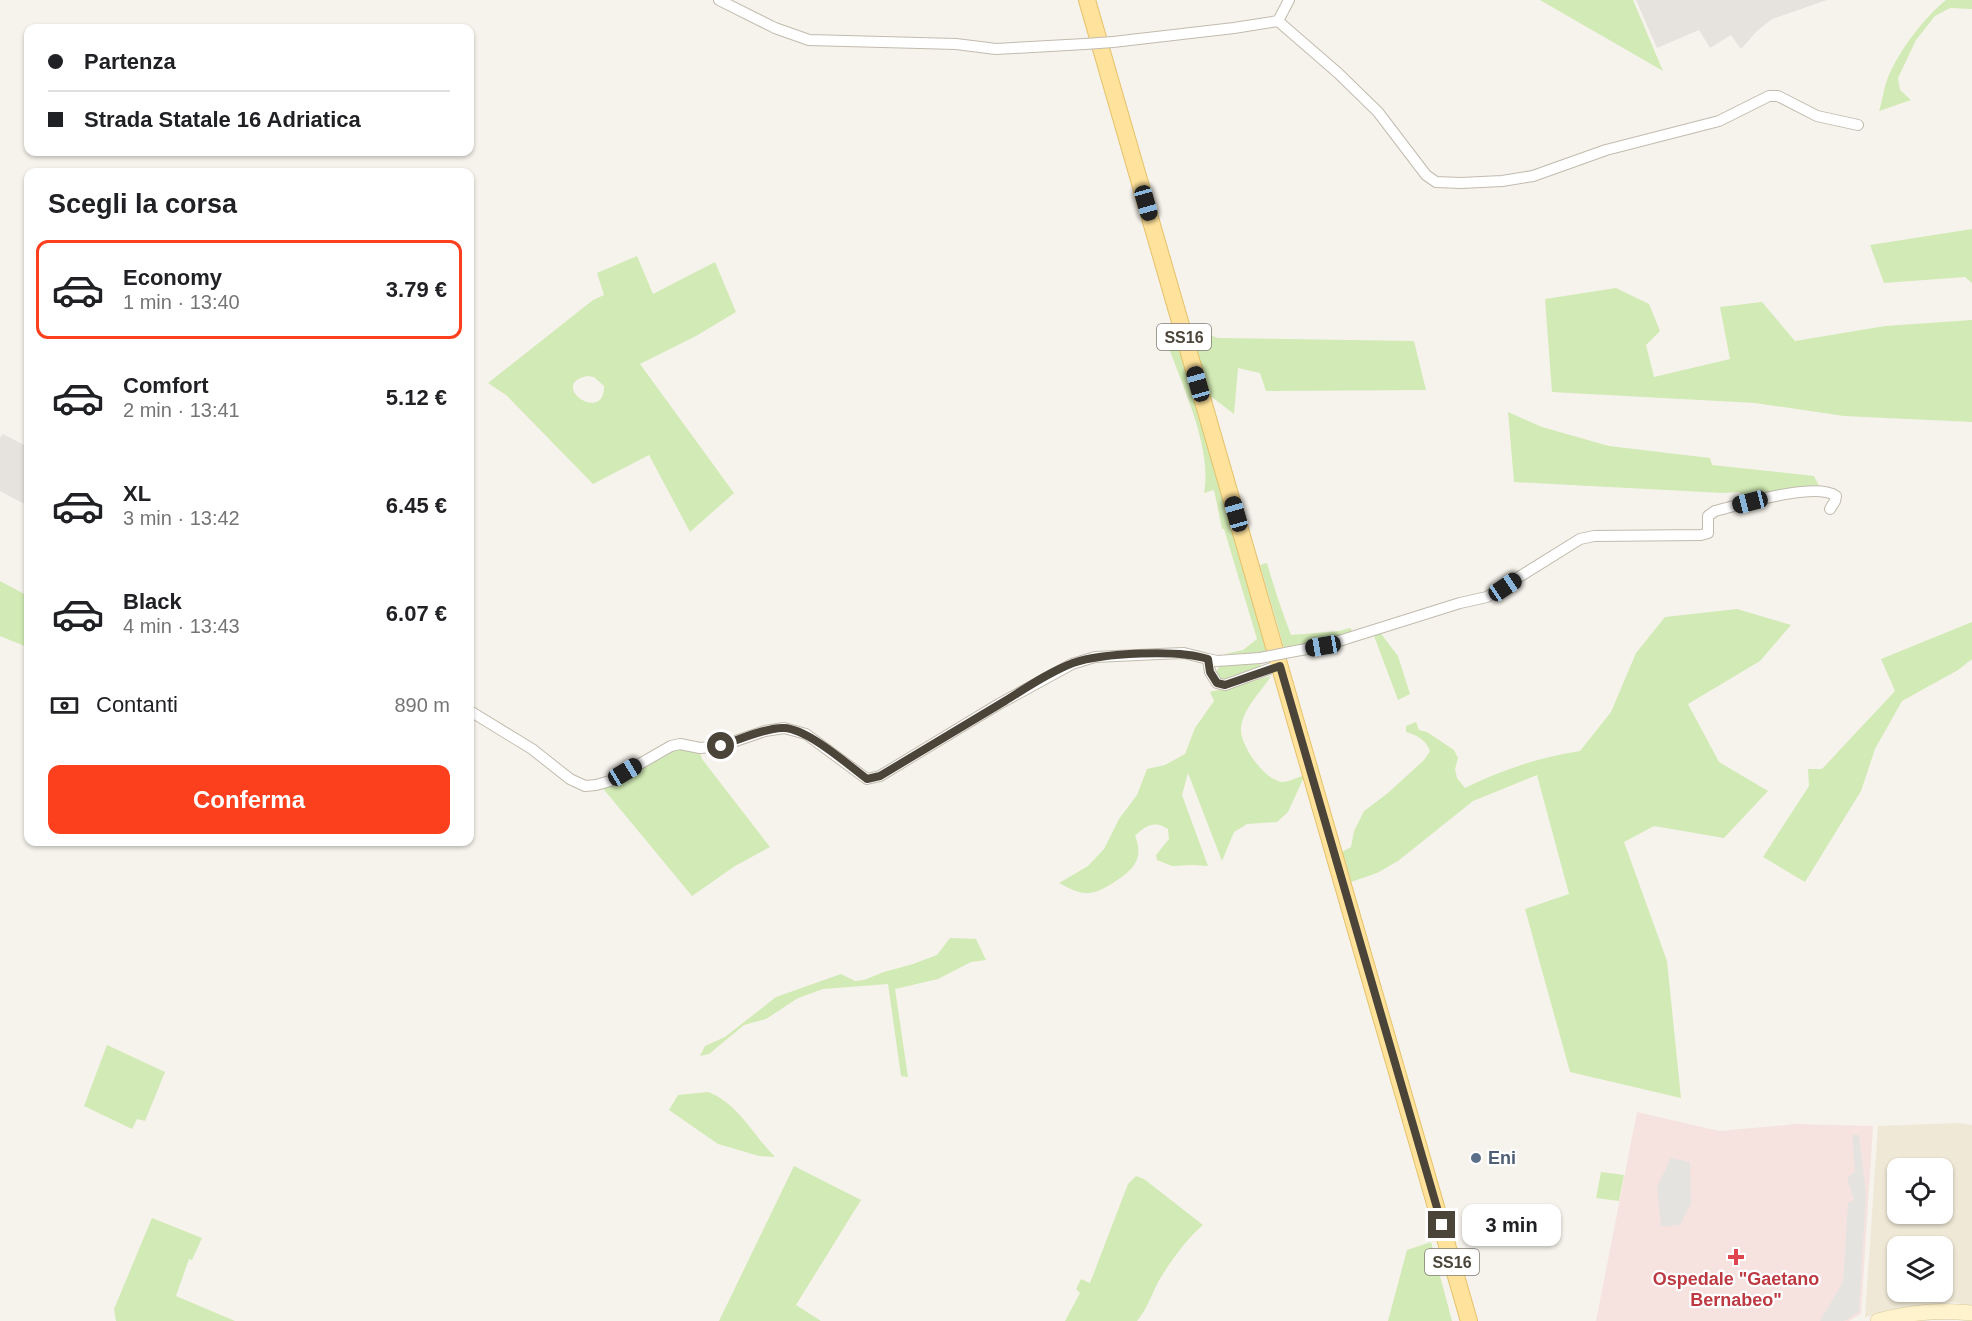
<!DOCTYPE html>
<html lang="it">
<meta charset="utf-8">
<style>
body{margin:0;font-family:Helvetica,sans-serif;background:#f2f2f2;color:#202124;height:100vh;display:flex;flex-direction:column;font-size:22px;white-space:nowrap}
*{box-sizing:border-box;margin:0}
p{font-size:20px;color:#757577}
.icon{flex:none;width:33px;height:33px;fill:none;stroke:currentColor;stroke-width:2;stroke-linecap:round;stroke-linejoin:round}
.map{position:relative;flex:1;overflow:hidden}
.panel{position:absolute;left:24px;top:168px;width:450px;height:678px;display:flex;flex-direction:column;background:#fff;border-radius:12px;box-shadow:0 2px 4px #0004}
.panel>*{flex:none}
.hud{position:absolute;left:24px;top:24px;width:450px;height:132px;border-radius:12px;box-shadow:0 2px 4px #0004;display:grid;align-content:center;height:132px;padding:0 24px;background:#fff}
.controls{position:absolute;left:1887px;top:1158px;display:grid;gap:12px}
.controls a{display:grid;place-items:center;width:66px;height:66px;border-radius:12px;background:#fff;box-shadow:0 2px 4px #0004;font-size:30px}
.end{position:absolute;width:27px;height:27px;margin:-14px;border:8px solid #4b4439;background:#fff;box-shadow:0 0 0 3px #fff}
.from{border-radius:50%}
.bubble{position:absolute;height:42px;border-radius:12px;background:#fff;box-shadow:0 2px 4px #0004;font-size:20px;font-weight:700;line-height:42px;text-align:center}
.car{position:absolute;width:18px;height:36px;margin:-18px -9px;border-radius:8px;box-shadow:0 0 4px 2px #0007;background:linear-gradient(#222 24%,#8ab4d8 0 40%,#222 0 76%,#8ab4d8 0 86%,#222 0)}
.hud b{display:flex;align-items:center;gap:21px;height:57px;font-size:22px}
.hud b+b{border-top:2px solid #e0e0e0}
.hud i{width:15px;height:15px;background:#202124}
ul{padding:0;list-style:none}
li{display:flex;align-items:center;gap:18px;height:99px;margin:0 12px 9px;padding:0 12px;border:3px solid transparent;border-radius:12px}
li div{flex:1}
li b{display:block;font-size:22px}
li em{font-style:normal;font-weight:700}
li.selected{border-color:#fc3f1d}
li>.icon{width:54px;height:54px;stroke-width:1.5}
h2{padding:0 24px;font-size:27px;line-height:72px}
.pay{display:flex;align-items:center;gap:15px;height:66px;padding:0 24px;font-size:22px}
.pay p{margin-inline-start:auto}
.action{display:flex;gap:12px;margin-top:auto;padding:12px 24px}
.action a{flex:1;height:69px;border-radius:12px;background:#fc3f1d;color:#fff;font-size:24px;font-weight:700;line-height:69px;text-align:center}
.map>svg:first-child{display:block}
</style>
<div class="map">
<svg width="1972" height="1321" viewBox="0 0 1972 1321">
<rect width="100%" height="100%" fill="#f6f3ec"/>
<!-- industrial -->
<path fill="#e6e2dd" d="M1636,0H1827L1772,19L1757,31L1741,49L1731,35L1710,48L1699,30L1657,48Z
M3,434L28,447V506L0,491V438Z"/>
<!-- education -->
<path fill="#efe8d6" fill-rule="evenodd" d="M1959,1123L1972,1125V1306L1952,1302L1865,1317L1878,1126ZM1898,1168H1942V1214H1898ZM1898,1246H1942V1292H1898Z"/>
<!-- medical -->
<path fill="#f6e3e0" d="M1637,1112L1719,1131L1796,1124L1873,1126L1861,1314L1849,1321H1596Z"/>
<!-- green -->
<path fill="#d2eab5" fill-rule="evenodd" d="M1540,0H1633L1663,71Z
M1946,0H1972V9L1950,8L1935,16L1916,40L1898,78L1900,90L1911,100L1879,111C1883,99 1884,86 1889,75C1901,48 1924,18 1946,0Z
M1972,229V283L1965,277L1884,283L1870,245Z
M637,256L653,294L715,262L736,312L696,336L640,364L734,493L690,532L649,455L593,484L506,395L488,383L593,300L604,295L597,273ZM587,376L594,377L604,386C605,425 547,385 587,376Z
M1616,288L1649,304L1660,331L1646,345L1654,377L1730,359L1720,307L1762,302L1795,341L1885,326L1972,320V422L1844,416L1755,403L1552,392L1545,299Z
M1191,328L1218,338L1414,341L1426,390L1266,391L1260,373L1238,368L1234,414L1209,395Z
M1175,331L1269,651L1257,653L1224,654L1243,650L1257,639L1224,529H1222L1214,490L1204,493C1213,445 1179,380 1164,334Z
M1508,412L1542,427L1609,446L1710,458L1712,465L1814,476L1819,486L1816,488L1749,499L1739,492L1723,493L1514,482Z
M1267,563C1274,588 1282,611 1291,635L1339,631L1350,628L1354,633L1302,646L1284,648L1260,565Z
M0,581L28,596L27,647L0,636Z
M1737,609L1791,625L1760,661L1688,704L1719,762L1768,791L1724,838L1654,826L1624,842L1667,961L1681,1098L1570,1072L1525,909L1569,894L1537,775L1473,801L1398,861L1377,873L1351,882L1342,852L1351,847L1354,831L1364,811L1388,793L1424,760L1430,751C1426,740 1417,735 1406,732V726L1416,722L1419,730L1427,732L1454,750L1458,758L1455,769L1457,778L1465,788C1501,770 1540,757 1580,751L1611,712L1636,653L1665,617Z
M1972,622V659L1958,670L1902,701L1875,749L1861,791L1805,882L1763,857L1809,786L1808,769H1822L1895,691L1881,659Z
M1379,631L1398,656L1410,694L1398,700L1373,633Z
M1261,663L1260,667L1232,681L1220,680L1216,672L1220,666Z
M1271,676C1262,691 1242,709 1241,729C1240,745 1265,781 1282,782C1289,782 1298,777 1305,775L1288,812L1277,822L1247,824L1234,832L1222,861L1188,773L1182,795L1208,866L1193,865L1172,866L1157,860L1156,855L1169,839L1168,829C1154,820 1145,826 1135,836C1145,859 1132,871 1113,883C1106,887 1095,894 1086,893C1077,893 1067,887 1059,883L1088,866L1104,849L1119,819L1137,795L1147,769L1165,765L1185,754L1195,728L1214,701L1210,692Z
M681,746L699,750L702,759L770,847L735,866L692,896L601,786Z
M950,938L976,939L986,960L971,962L938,979L895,989L908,1077L901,1076L888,984L823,989L798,998L766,1019L744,1025L709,1054L700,1056L705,1046L725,1037L776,997L841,974L855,981L864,980L884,972L913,964L937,955Z
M107,1045L165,1072L145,1121L137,1119L132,1129L84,1106Z
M708,1092C738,1103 753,1135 775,1157L759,1156L718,1144L669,1110L678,1095Z
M794,1166L861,1200L796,1305L821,1321H719Z
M1601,1172L1624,1175L1619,1201L1596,1198Z
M1136,1176L1144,1179L1203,1225C1187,1238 1167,1266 1157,1284C1151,1297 1146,1310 1137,1321H1065L1080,1293L1076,1289L1081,1279L1090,1283L1128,1184Z
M152,1218L202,1238L192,1260L189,1259L176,1296L235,1321H116L114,1309Z
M1431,1242L1452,1321H1388L1407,1250Z"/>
<!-- parking -->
<path fill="#e5e3e0" d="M1852,1135H1859L1866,1194L1859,1312L1844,1321H1820L1843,1282L1848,1203L1854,1200L1847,1178L1855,1172Z
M1671,1158L1690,1162L1691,1204L1680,1225L1661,1227L1657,1187Z"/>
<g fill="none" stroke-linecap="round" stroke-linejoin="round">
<!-- street casing -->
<g stroke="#c2bbae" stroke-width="12">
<path id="street" d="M719,0L775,28L809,40L956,44L996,49L1085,44
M1278,21L1338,73L1378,112L1426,175L1436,182L1461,183L1502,181L1533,176L1606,150L1719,121L1769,96H1778L1817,116L1858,125
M1113,42L1234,28L1278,21L1289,0
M1290,652L1323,646L1460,603L1487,597L1580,539L1594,536L1701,535L1708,533V516L1715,511C1739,505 1816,481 1836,496L1835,501L1830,509
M1208,659L1217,661L1260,658
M470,711L532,749L570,779L585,786L596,785L610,781L671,746L680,744L700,748L721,746L765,731L784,728L806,734L867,779L880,776L999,704L1072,664L1095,657L1159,654L1184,653L1208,659L1210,672L1217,683L1225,685L1280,665"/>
</g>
<!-- secondary casing -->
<g stroke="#d6c79b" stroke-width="16">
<path id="secondary" d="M1878,1321C1910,1312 1939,1309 1972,1313"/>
</g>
<!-- primary casing -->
<g stroke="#e6c16a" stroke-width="18">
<path id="primary" d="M1087,0L1469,1321"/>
</g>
<!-- street -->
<use href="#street" stroke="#fff" stroke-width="10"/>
<!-- secondary -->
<use href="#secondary" stroke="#fff3cd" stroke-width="15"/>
<!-- primary -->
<use href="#primary" stroke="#ffe39c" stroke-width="16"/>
<!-- street-bridge casing -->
<g stroke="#c2bbae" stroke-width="12" stroke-linecap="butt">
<path id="street-bridge" d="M1085,44L1113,42
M1260,658L1290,652"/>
</g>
<!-- street-bridge -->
<use href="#street-bridge" stroke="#fff" stroke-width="10"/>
</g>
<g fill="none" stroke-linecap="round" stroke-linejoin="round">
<!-- route -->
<path stroke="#4b4439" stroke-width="8" d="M721,746C737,740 768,727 784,728C808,729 847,764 867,779L880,776C921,751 963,726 1005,701C1026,688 1049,672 1073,663C1102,653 1178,649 1208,659L1210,672L1217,683L1225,685L1280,666L1442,1225"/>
</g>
<!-- markers -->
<circle fill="#5c6f8a" stroke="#fff" stroke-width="2" cx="1476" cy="1158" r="6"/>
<path fill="#e0444e" stroke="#fff" stroke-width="2" d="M1733 1248h6v6h6v6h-6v6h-6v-6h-6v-6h6z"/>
<g text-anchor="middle" stroke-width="4.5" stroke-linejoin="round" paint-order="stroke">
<!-- shield labels -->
<g fill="#fff" stroke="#817c74" stroke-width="1.5">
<rect x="1157" y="324" width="54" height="26" rx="4.5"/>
<rect x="1425" y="1249" width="54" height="26" rx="4.5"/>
</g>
<g font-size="16" font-weight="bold" fill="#4b4439">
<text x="1184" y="343">SS16</text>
<text x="1452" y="1268">SS16</text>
</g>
<!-- service labels -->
<g font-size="18" font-weight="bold" fill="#4e5e75" stroke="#fff" text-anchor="start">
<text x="1488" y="1164">Eni</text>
</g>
<!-- health labels -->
<g font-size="18" font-weight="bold" fill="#be3a42" stroke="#fff">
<text x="1736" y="1285">Ospedale "Gaetano<tspan x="1736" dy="21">Bernabeo"</tspan></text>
</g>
</g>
</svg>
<div class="controls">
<a><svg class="icon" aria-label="locate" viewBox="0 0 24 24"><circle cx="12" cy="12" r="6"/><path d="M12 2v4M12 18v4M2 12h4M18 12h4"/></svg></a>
<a><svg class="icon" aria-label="layers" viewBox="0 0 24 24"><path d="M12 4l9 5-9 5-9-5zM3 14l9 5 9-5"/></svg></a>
</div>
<i class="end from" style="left:721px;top:746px"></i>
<i class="end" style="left:1442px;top:1225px"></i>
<div class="bubble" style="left:1462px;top:1204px;width:99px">3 min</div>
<i class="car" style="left:1146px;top:203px;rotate:164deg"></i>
<i class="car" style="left:1198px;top:384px;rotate:344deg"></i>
<i class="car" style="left:1750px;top:502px;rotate:256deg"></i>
<i class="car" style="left:1236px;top:514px;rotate:344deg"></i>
<i class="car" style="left:1505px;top:587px;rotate:56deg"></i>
<i class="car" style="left:1323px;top:646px;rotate:260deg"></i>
<i class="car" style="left:625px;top:772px;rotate:59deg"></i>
<div class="hud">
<b><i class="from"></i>Partenza</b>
<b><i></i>Strada Statale 16 Adriatica</b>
</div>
<section class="panel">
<h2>Scegli la corsa</h2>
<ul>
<li class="selected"><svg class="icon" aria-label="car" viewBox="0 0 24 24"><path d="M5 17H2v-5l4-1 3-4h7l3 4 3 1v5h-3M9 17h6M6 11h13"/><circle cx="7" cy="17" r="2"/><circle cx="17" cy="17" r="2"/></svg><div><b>Economy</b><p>1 min · 13:40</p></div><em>3.79 €</em></li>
<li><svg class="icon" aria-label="car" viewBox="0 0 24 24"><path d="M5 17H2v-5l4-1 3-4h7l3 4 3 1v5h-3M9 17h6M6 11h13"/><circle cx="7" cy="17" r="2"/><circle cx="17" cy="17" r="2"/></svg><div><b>Comfort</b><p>2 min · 13:41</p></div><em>5.12 €</em></li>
<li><svg class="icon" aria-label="car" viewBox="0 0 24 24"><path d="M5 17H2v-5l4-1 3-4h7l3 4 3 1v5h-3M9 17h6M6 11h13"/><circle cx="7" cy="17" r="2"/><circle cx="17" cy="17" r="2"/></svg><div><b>XL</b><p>3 min · 13:42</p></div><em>6.45 €</em></li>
<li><svg class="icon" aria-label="car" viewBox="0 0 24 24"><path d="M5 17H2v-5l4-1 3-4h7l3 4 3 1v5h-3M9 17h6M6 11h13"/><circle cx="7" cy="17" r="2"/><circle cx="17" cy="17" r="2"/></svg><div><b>Black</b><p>4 min · 13:43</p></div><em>6.07 €</em></li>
</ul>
<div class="pay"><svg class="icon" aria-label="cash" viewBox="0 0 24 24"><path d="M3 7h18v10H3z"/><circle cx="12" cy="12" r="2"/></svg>Contanti<p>890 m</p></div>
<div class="action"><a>Conferma</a></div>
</section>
</div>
